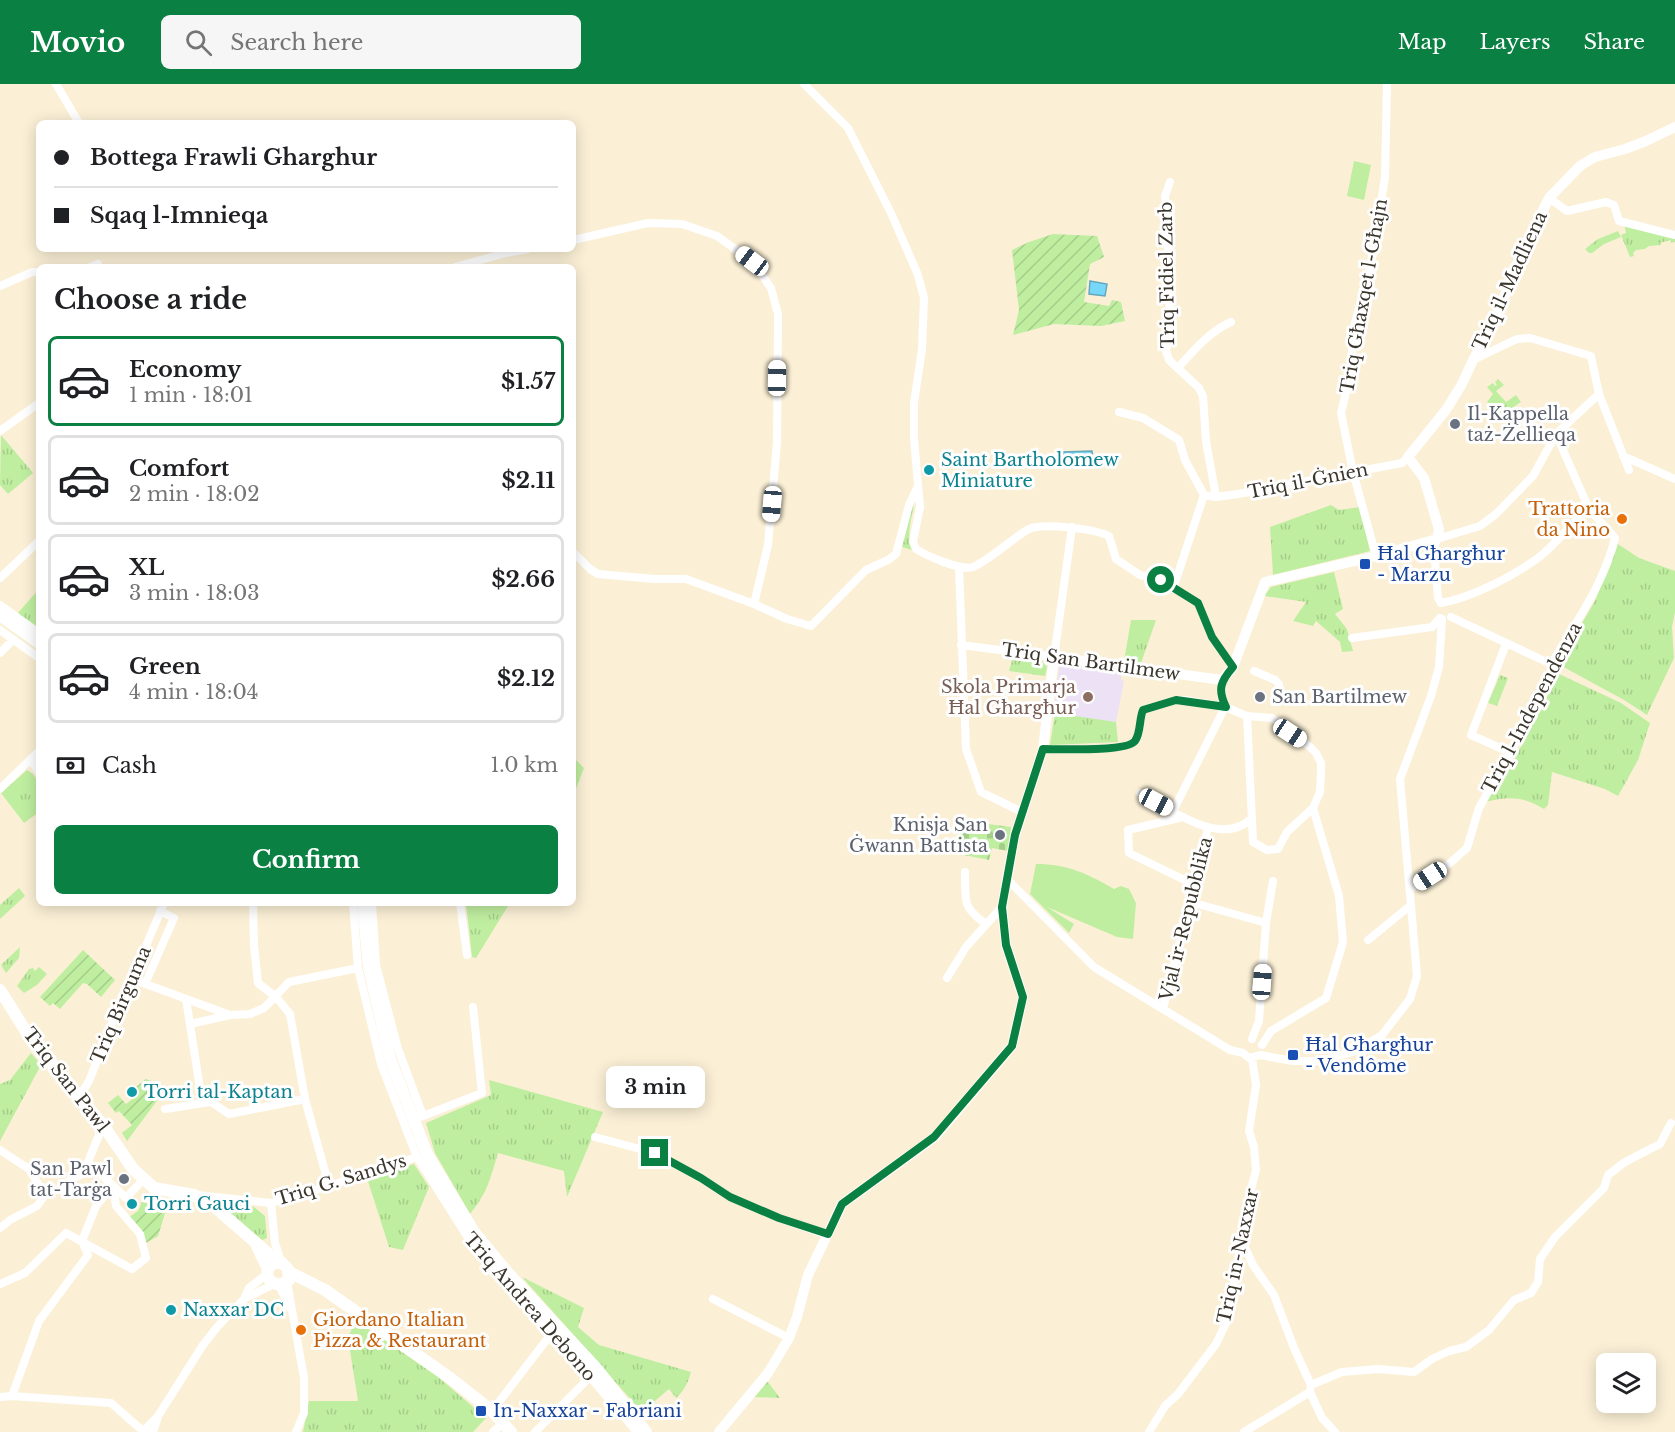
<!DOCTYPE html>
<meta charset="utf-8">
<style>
body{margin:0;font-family:"Libre Baskerville",serif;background:#f6f6f6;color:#202124;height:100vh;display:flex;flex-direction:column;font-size:22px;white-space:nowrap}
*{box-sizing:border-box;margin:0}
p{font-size:20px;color:#757577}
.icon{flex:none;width:33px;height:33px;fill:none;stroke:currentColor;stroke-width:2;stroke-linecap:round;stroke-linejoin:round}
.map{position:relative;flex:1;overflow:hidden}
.panel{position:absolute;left:36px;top:180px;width:540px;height:642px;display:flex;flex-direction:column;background:#fff;border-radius:9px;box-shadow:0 3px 15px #0003}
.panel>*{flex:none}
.hud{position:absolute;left:36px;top:36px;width:540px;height:132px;border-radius:9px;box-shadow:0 3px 15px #0003;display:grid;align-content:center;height:132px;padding:0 18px;background:#fff}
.buttons{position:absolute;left:1596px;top:1269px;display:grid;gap:12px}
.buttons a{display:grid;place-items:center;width:60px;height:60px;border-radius:9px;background:#fff;box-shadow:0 3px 15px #0003;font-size:30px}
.end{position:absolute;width:27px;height:27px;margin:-14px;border:8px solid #0b8043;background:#fff;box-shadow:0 0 0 3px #fff}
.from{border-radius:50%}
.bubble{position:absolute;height:42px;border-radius:9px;background:#fff;box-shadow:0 3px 15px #0003;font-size:20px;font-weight:700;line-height:42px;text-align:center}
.car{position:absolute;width:18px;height:36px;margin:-18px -9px;border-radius:8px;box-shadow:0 0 4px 2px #0007;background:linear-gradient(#fff 24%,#345 0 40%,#fff 0 76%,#345 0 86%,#fff 0)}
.hud b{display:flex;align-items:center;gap:21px;height:57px;font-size:22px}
.hud b+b{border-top:2px solid #e0e0e0}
.hud i{width:15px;height:15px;background:#202124}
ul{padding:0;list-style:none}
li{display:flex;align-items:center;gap:18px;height:90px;margin:0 12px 9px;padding:0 6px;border:3px solid #e0e0e0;border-radius:9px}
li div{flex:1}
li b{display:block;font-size:22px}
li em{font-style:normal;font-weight:700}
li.active{border-color:#0b8043}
li>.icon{width:54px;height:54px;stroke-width:1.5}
h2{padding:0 18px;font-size:27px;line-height:72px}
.pay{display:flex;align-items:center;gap:15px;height:66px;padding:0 18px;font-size:22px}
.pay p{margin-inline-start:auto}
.action{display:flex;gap:12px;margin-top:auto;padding:12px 18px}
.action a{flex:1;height:69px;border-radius:9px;background:#0b8043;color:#fff;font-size:24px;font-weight:700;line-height:69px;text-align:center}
header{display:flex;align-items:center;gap:36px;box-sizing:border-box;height:84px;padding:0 30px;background:#0b8043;color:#fff}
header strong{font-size:28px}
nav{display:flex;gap:33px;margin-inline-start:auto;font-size:21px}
.search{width:420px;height:54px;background:#f6f6f6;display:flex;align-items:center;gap:15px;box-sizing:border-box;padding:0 21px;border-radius:9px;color:#757577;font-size:22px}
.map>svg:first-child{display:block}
</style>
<header>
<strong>Movio</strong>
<div class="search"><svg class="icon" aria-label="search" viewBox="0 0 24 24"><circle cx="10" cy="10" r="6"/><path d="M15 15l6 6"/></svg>Search here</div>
<nav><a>Map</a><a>Layers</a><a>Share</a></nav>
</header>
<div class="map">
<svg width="1675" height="1348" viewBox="0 0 1675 1348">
<defs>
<pattern id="grass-tufts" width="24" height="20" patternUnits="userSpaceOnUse" patternTransform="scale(1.5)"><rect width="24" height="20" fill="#bfeea0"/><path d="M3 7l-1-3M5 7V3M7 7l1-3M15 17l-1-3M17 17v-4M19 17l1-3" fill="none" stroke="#a5cd8a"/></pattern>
<pattern id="cemetery-stones" width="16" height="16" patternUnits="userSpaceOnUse" patternTransform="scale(1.5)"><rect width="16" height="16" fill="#bfeea0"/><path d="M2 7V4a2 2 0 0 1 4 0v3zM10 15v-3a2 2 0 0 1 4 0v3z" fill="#a5cd8a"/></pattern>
<pattern id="garden-furrows" width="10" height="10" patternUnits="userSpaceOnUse" patternTransform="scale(1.5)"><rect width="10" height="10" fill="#bfeea0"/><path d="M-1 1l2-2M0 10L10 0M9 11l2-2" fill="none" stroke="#a5cd8a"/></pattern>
</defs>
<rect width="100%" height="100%" fill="#fbf0d6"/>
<!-- education -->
<path fill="#ede1f6" d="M1073,581L1122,588L1121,596L1124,597L1116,638L1053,630L1059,583Z"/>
<!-- grass -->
<path fill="url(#grass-tufts)" d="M1624,140L1675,154V158L1671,159L1670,156L1660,159L1661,161L1649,162L1645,165L1636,166L1633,169L1634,172L1630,173L1621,151L1626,149Z
M1618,147L1621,153L1604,160L1592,169H1589L1585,165L1598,155Z
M1498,295L1504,301L1496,307L1506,318L1516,311L1521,318L1501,331L1487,318L1493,310L1487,303L1493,299L1495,302L1497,301L1495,298Z
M1,351L33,389L8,410L0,401Z
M1331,421L1339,426L1360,423L1370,467L1273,491L1270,443Z
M914,422C911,436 906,452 912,466L902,463L911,423Z
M1618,460L1639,474L1675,487V528L1672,543L1674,574L1647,631L1624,616L1558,580L1595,517Z
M1334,488L1343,525L1335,530L1347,545L1353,567L1342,568L1340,558L1316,537L1313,542L1293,537L1306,518L1264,512L1271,503Z
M39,505V544L17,530Z
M1131,536H1156L1141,579L1124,577Z
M1013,573L1042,577L1047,583L1045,592L1009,587Z
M1559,590L1621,619L1650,639L1638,676L1618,712L1605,705L1552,688L1548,721L1544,725C1523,712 1508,712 1485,718L1502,688L1506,691Z
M1500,591L1508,594L1497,622L1488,619Z
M1055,629L1116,638L1118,658L1050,661Z
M573,673L584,684L573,712Z
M27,686C42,693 39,713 39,728L24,739L1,709Z
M19,804L25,812L0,835V821Z
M466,819H507L508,822L476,874L472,873Z
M20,863L19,874L6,889L1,881Z
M39,883L47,890L37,901L24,909L17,902L29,885L33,884L35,887Z
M31,969L41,981L0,1057V1000L10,996Z
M489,996L603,1028L567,1113L564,1087L498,1069C490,1095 488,1108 470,1130L435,1069L426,1039L491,1011Z
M414,1080L429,1103L403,1166L389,1163L367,1094Z
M221,1117L254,1123L265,1132L267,1154L262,1156L222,1123Z
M522,1193L584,1224L578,1243L599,1261L691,1288C688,1299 684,1307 676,1314L669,1305L642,1328Z
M355,1236L437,1292L486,1334L473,1348H303L309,1317H358L348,1254Z
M768,1298L780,1314L754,1313L766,1299Z"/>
<!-- cemetery -->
<path fill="url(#cemetery-stones)" d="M980,739L1011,743L1008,767L992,764L989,776L954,769L960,745Z"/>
<!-- garden -->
<path fill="url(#garden-furrows)" d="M1053,150L1097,152L1104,173L1090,180L1084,218L1109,222L1112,216L1121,218L1125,237L1101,242L1054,240L1013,251L1019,226L1012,166L1029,158Z
M83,866L115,896L101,913L87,900L83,899L60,925L53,919L50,922L40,913Z
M146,995L168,1003L169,1009L162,1010L127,1057L122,1049L132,1041L119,1027L116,1029L108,1019L118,1011L126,1020L140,1009L136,1003Z
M142,1118L167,1123L158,1152L146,1159L129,1133L138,1127Z"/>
<!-- pitch -->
<path fill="#bfeea0" d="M1354,77L1371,81L1364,116L1347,112Z
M1036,780C1068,780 1088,790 1114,805L1121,802L1129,805L1136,819L1133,855L1117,853L1047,823L1074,840L1069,849L1030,810Z"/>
<!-- water -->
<path fill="#77d7f9" stroke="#65a7bc" stroke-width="1.5" d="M1090,197L1107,200L1105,212L1089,210Z
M1092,367L1093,378L1061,380L1063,368Z"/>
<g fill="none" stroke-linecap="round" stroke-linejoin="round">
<!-- minor -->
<path stroke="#fff" stroke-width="8" d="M56,0L79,39
M804,0L848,44L891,129L918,191L924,214L922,265L914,319V355L920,423L913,458L916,465C927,472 961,487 973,483C988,477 1012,455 1027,446C1041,438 1095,445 1109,452L1116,475L1140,491L1161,496L1198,519L1212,553L1233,583
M1170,98L1165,112L1170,196L1169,253L1166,267L1169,276L1199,304L1203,312L1206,357L1216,413
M1549,114L1567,127L1606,118L1614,121L1619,137L1675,151
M573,156L648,139L682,140L717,152L735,165L752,177L771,204L778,230L777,359L768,461L754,520
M90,183L98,180
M455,183L506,169L528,165
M0,202L32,188H39
M1473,276L1517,255L1530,254L1591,272L1599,310L1629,386
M1178,284C1193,267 1210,247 1231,238
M1119,328L1143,334L1179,356L1185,376L1204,411
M0,347L39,319
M1623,372L1675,395
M1204,411L1216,413L1238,410L1402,379L1408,373
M573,468L590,485L598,490L655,495H686L754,520L787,535L811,542L866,486L888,476L896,470L909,421L917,404
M1376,472L1353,388L1341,329L1350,292L1354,243L1373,170L1385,93L1387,0
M959,483L966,665L981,708L1022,728
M0,494L39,457
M1173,505L1204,411
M1441,519L1438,514L1434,465L1437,455L1480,442L1496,430L1533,392L1556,350L1599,310
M1441,519C1471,514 1513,492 1538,474C1557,460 1570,439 1589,425
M0,521L39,549
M1451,533L1551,580
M0,546L39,574
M1352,554L1432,543L1440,534
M1506,560L1471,651L1509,668
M961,561L1054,573L1072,443
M0,569L13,556
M1254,587L1275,596L1279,600L1278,618
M1222,596V614L1225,623
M1247,632L1253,758L1267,766L1278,765L1287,748L1313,724
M1043,665C1059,665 1127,668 1135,657C1141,649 1139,635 1143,626L1176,616H1185L1225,623L1247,632L1272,634L1284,642L1290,649L1309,662L1316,669L1321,679V689L1320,708L1313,724L1339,812L1343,858L1326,914L1271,947L1262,961
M31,676L39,689
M0,705L39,667
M1140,709C1168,724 1220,764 1251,735
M1173,727L1225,623
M1183,733L1128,746L1129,769L1195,801
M965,788C966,816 961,823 986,840
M1007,795L1094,883L1230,966L1243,969L1249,974L1260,971L1293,977H1320L1356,967L1382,951L1410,915L1417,892L1400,695L1431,612L1439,583L1442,535
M1410,805L1450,779L1467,764L1479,724L1554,590L1551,580C1575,540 1604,500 1615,454L1589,425L1556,350
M1191,818L1266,839
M253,819L254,862L258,899L276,913L290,930L305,1015L329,1102
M353,819L358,884L381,980L417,1073L474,1163L542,1238L551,1250L590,1293L637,1348
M372,819L376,881L398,965L423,1032
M460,819L467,871
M1368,856L1411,821
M947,894L966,863L1002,823
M132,895L230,931L250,930L264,924L289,898L358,884
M145,900L174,834L160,827
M186,915L201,1011L229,1030L305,1015
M1163,925L1208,744
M190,940L230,931
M1252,955L1259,937L1266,839L1273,797
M79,1013L89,997L118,923L132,895L164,819
M165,1025L210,1018
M418,1034L482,1009L473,923
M103,1041L88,1078L126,1114L138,1101
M595,1053L655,1069L701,1094L730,1113L779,1134L827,1151
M0,1066L29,1085L45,1111
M197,1111L271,1119L329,1102L417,1073
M271,1119L275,1159L281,1178
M0,1144L10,1136L37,1122L45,1111L60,1104L69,1097L82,1090L88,1078
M1242,1157L1253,1181L1274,1211L1294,1264L1311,1301L1310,1308L1322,1334L1335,1348
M287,1198L304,1294V1329L296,1348
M0,1200L25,1189L66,1149L132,1185L146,1174L140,1150L116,1122L113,1102
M279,1201L290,1224
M244,1215L249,1204L267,1190
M713,1215L789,1254
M1311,1301L1342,1288L1378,1285L1414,1288L1432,1275L1449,1267L1466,1263L1489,1246L1514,1216L1531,1209L1538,1198L1540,1175L1555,1153L1604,1104L1608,1091L1625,1078L1660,1060L1671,1039
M12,1312L39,1237L88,1171L82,1157L96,1122L113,1102
M0,1313L12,1312L111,1319L143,1347
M492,1327L551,1250
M142,1348L158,1332L203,1261L218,1242L244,1215L274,1200
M153,1348L158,1333
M493,1348L503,1339
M535,1348L590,1293
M1149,1348L1165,1322L1178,1310L1216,1260L1227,1237L1241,1157L1243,1136L1256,1086L1254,1063L1249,1047L1256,1001L1252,974
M1244,1348L1310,1308"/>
<!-- tertiary -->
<path stroke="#fff" stroke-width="10" d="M719,1348L768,1289L789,1254L797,1233L808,1191L842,1120L935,1053L1012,962L1023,913L1006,861L1002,823L1015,751L1043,665L1054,573L1222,596L1233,583L1265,498L1376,472L1437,455L1439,445L1424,394L1408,373L1446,326L1462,300L1473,276L1494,240L1520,172L1549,114L1580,82L1595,73L1625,65L1646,57L1675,43"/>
<!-- secondary -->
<path stroke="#fff" stroke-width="12" d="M0,531L39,559
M363,819L369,883L390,975L427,1070L474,1148L508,1189L597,1285L646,1348
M0,906L27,949L103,1041L133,1085L154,1104L194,1111L216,1124L278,1178
M257,1162L268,1185L267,1192L271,1198L280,1201L289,1196L288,1185L281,1178L272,1180L268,1185
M289,1188L325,1206L450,1294L492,1327L511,1348"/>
</g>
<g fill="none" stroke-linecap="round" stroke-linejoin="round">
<!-- route -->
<path stroke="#0b8043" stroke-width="8" d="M655,1069L701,1094L730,1113L779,1134L828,1150L842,1120L934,1053L1012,962L1023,913L1006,861L1002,823L1015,751L1043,665C1060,665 1127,668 1135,657C1141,649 1139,635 1143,626L1176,616L1226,623C1217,605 1221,597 1233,583L1212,553L1198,519L1161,496"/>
</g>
<!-- markers -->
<g fill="#6b7280" stroke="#fefefe" stroke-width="2">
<circle cx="1455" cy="340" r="6"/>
<circle cx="1260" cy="613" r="6"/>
<circle cx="1000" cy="751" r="6"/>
<circle cx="124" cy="1095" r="6"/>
</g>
<g fill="#0f9aa8" stroke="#fefefe" stroke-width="2">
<circle cx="929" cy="386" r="6"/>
<circle cx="132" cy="1008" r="6"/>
<circle cx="132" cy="1120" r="6"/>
<circle cx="171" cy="1226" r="6"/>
</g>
<g fill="#e8710a" stroke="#fefefe" stroke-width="2">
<circle cx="1622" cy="435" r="6"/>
<circle cx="301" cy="1246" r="6"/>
</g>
<g fill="#1a4fb4" stroke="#fefefe" stroke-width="2">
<rect x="1359" y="474" width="12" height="12" rx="3"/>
<rect x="1287" y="965" width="12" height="12" rx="3"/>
<rect x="475" y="1321" width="12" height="12" rx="3"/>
</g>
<circle fill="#8d6e63" stroke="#fefefe" stroke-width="2" cx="1088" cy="613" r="6"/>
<g text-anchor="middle" stroke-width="6" stroke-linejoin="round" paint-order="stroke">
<!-- street labels -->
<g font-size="18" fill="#3b362c" stroke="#fefefe">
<text transform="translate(1167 191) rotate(-91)" y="6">Triq Fidiel Zarb</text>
<text transform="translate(1510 197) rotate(-65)" y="6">Triq il-Madliena</text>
<text transform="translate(1364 212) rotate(-80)" y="6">Triq Għaxqet l-Għajn</text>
<text transform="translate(1308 397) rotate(-11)" y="6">Triq il-Ġnien</text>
<text transform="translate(1091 578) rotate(8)" y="6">Triq San Bartilmew</text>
<text transform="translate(1532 624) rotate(-62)" y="6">Triq l-Independenza</text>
<text transform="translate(1186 835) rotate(-76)" y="6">Vjal ir-Repubblika</text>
<text transform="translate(121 921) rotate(-67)" y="6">Triq Birguma</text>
<text transform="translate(66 996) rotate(52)" y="6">Triq San Pawl</text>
<text transform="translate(341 1096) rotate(-17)" y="6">Triq G. Sandys</text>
<text transform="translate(1238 1172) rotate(-78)" y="6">Triq in-Naxxar</text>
<text transform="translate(530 1223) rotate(49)" y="6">Triq Andrea Debono</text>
</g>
<!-- worship labels -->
<g font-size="18" fill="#5b616d" stroke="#fefefe" text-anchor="start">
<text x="1467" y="336">Il-Kappella<tspan x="1467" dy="21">taż-Żellieqa</tspan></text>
<text x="1272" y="619">San Bartilmew</text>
<text x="988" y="747" text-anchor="end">Knisja San<tspan x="988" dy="21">Ġwann Battista</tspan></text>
<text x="112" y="1091" text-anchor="end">San Pawl<tspan x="112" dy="21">tat-Tarġa</tspan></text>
</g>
<!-- culture labels -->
<g font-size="18" fill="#0d838f" stroke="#fefefe" text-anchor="start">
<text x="941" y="382">Saint Bartholomew<tspan x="941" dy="21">Miniature</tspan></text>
<text x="144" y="1014">Torri tal-Kaptan</text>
<text x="144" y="1126">Torri Gauci</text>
<text x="183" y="1232">Naxxar DC</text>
</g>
<!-- food labels -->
<g font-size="18" fill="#c56008" stroke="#fefefe" text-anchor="end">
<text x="1610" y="431">Trattoria<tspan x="1610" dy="21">da Nino</tspan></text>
<text x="313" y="1242" text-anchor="start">Giordano Italian<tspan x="313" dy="21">Pizza &amp; Restaurant</tspan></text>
</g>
<!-- transit labels -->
<g font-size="18" fill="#164399" stroke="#fefefe" text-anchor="start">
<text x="1377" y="476">Ħal Għargħur<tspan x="1377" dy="21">- Marzu</tspan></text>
<text x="1305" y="967">Ħal Għargħur<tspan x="1305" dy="21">- Vendôme</tspan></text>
<text x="493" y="1333">In-Naxxar - Fabriani</text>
</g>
<!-- education labels -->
<g font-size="18" fill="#785e54" stroke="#fefefe" text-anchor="end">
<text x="1076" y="609">Skola Primarja<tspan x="1076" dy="21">Ħal Għargħur</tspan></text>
</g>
</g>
</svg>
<div class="buttons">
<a><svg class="icon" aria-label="layers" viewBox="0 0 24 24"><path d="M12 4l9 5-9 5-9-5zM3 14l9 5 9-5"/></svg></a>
</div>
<i class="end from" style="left:1161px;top:496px"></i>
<i class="end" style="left:655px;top:1069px"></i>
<div class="bubble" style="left:606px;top:982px;width:99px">3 min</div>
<i class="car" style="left:752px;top:177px;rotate:307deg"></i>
<i class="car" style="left:777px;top:294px;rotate:1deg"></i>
<i class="car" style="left:772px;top:420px;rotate:185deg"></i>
<i class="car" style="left:1290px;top:649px;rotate:123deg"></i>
<i class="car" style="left:1156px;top:718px;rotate:118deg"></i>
<i class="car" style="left:1430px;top:792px;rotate:237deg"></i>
<i class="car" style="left:1262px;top:898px;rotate:4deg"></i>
<div class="hud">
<b><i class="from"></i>Bottega Frawli Gharghur</b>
<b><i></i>Sqaq l-Imnieqa</b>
</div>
<section class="panel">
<h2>Choose a ride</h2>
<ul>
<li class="active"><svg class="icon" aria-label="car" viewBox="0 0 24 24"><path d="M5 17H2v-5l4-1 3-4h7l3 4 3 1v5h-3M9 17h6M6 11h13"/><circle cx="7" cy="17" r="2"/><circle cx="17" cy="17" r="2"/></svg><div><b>Economy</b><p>1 min · 18:01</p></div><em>$1.57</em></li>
<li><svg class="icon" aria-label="car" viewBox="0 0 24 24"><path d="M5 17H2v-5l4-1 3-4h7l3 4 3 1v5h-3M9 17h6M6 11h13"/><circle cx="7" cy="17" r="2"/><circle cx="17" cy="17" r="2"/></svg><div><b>Comfort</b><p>2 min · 18:02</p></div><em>$2.11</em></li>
<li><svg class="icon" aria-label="car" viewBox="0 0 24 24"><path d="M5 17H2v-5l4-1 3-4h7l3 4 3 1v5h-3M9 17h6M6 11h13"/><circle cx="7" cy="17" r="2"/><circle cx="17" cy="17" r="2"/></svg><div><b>XL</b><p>3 min · 18:03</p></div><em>$2.66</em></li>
<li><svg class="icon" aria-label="car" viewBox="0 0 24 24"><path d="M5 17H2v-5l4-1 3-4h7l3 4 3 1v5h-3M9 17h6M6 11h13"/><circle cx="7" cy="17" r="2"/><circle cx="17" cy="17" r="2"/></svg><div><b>Green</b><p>4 min · 18:04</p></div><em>$2.12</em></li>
</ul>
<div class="pay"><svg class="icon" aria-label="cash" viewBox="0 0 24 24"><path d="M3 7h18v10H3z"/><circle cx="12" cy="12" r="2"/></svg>Cash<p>1.0 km</p></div>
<div class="action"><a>Confirm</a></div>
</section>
</div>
